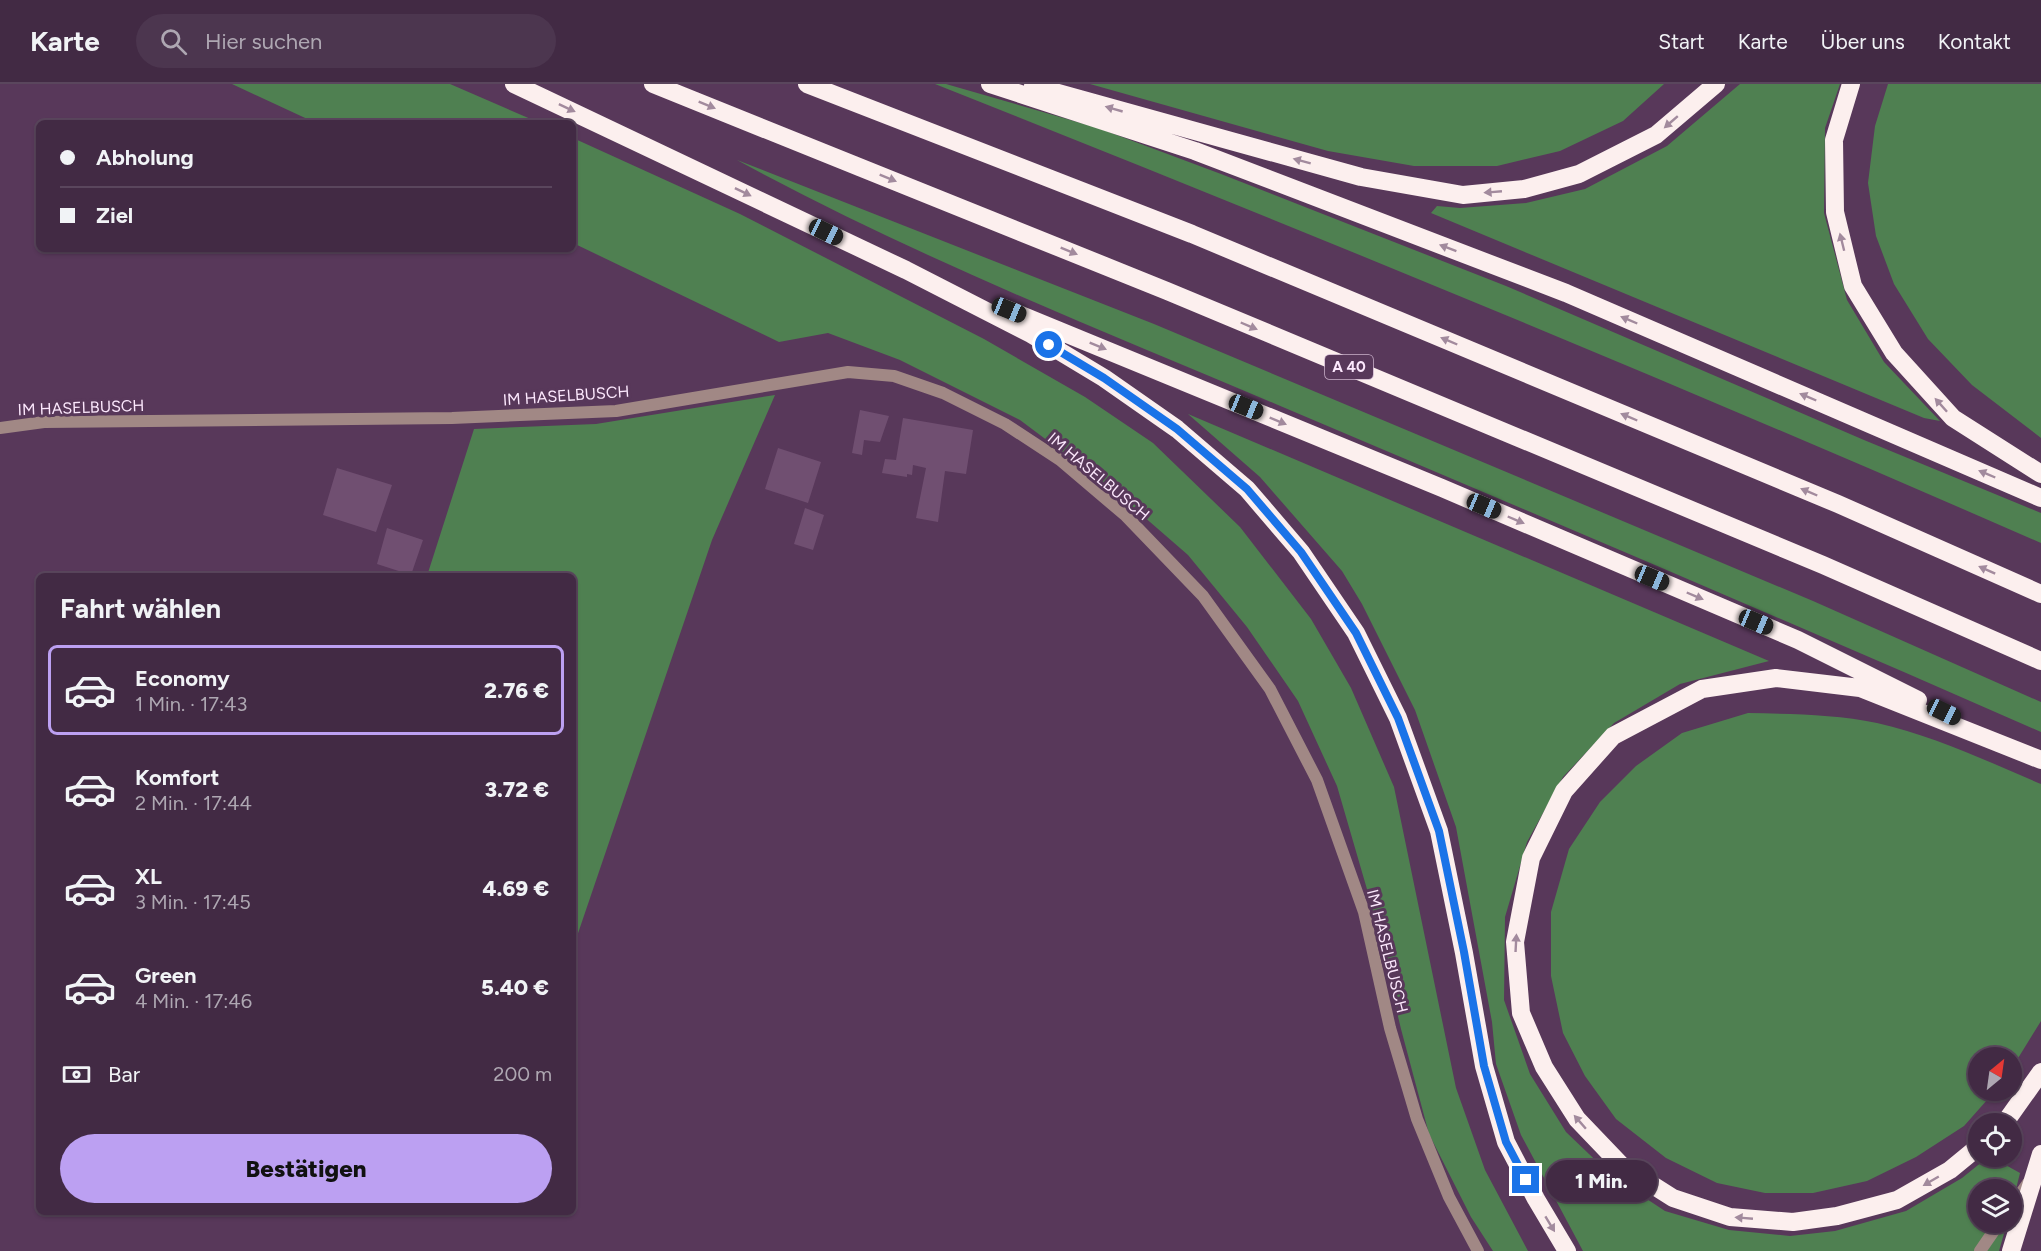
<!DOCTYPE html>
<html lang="de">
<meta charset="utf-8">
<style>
body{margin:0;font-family:Figtree,sans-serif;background:#4c364f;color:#f1f3f6;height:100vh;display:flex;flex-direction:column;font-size:22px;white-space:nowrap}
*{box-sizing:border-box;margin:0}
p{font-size:20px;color:#aea7b2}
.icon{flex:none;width:33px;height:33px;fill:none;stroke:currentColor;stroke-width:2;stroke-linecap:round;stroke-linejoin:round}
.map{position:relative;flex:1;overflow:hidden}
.details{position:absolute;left:36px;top:489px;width:540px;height:642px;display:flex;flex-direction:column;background:#422a44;border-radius:9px;box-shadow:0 2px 4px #0004,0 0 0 2px #5a465d}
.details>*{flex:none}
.top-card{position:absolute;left:36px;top:36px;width:540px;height:132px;border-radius:9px;box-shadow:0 2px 4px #0004,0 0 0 2px #5a465d;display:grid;align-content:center;height:132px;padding:0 24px;background:#422a44}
.needle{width:39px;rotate:29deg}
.tools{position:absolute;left:1968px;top:963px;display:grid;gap:12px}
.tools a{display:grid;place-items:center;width:54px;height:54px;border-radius:50%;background:#422a44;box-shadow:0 2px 4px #0004,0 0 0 2px #5a465d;font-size:30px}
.end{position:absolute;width:27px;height:27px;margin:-14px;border:8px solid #1a73e8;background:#fff;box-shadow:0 0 0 3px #fff}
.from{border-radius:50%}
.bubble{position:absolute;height:42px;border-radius:21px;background:#422a44;box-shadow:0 2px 4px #0004,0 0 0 2px #5a465d;font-size:20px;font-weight:800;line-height:42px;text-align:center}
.car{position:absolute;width:18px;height:36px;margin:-18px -9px;border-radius:8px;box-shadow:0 0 4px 2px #0007;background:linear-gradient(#222 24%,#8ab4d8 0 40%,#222 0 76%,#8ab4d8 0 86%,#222 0)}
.top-card b{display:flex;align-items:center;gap:21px;height:57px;font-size:22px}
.top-card b+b{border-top:2px solid #5a465d}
.top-card i{width:15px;height:15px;background:#f1f3f6}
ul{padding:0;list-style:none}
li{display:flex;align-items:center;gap:18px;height:90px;margin:0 12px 9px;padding:0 12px;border:3px solid transparent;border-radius:9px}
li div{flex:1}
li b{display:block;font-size:22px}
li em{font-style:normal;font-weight:800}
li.current{border-color:#bca0f2}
li>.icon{width:54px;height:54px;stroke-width:1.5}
h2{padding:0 24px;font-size:27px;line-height:72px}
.pay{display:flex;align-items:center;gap:15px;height:66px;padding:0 24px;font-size:22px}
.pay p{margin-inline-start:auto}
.button{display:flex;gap:12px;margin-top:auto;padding:12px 24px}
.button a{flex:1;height:69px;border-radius:36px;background:#bca0f2;color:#111;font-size:24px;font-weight:800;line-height:69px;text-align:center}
header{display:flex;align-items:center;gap:36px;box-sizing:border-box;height:84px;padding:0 30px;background:#422a44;border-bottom:2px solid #5a465d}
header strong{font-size:28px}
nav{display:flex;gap:33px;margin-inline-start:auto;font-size:21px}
.search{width:420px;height:54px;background:#4c364f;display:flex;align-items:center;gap:15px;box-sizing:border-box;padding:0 21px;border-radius:33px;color:#aea7b2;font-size:22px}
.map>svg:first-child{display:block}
</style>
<header>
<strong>Karte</strong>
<div class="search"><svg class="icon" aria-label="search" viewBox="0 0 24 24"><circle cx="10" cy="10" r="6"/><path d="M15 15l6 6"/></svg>Hier suchen</div>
<nav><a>Start</a><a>Karte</a><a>Über uns</a><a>Kontakt</a></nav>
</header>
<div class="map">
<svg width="2041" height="1167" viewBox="0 0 2041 1167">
<rect width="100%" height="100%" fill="#58385a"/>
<!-- green -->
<path fill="#4f8051" d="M232,0H450L540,39H316Z
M935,0H946L1098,44L1221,90L1506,202L1864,356L2041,429V459C1675,299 1306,147 935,0Z
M1090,0H1664L1623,37L1560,67L1497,82H1414L1328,67Z
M1740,0H1840L1825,44L1824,129L1847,216L1884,278L1940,337L1924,334L1431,129L1437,122L1460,124L1526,119L1585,105L1667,62Z
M1888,0H2041V354L1972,301L1928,255L1894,200L1876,152L1868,99L1875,42Z
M573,54L740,130L984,255L1085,313L1153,359L1240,443L1311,535L1351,604L1394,703L1456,1004L1485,1086L1528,1167H1493L1471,1133L1429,1050L1401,945L1371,819L1337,702L1298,617L1247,543L1188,471L1112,405L1020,336L900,276L828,249L779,258L573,159Z
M737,76L1154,240L1813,517L2041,618V648C1788,537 1533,429 1278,321C1096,244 911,171 737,76Z
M775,311L712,456L573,864V492H427L474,345L596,340Z
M1188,330L1769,577L1680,600L1614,639L1563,693L1527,758L1505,833L1504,916L1530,990L1566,1048L1612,1092L1665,1127L1729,1146L1790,1152L1835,1147L1906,1127L1962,1094L1988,1073H2004L2002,1079L2020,1089L2012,1121V1106H1978V1138L2007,1139L1999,1167H1583L1521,1051L1496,980L1492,938L1456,743L1415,626L1362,520L1342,487L1260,393Z
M1748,629C1791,630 1835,630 1877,639C1934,652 1987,677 2041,700V937L2012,984V974H1978V1006L1995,1007L1964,1042L1916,1073L1867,1097L1813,1109H1765L1717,1099L1666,1074L1616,1035L1585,992L1563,949L1551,892V828L1569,765L1600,718L1636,682L1682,649Z"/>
<!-- building -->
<path fill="#704f71" d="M860,326L889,332L880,358L864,356L862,371L852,369Z
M903,334L973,346L966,390L945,387L938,438L916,434L926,384L913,381L912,391L907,390V393L882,389L885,375L896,376Z
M778,364L821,378L808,419L765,405Z
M337,384L392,401L376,448L323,431Z
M805,424L824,431L813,466L794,460Z
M387,444L423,456L411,491L377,480Z"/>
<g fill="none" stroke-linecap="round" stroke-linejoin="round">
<!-- service -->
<path stroke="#a18885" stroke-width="12" d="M2012,1122L2028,1099
M1980,1167L2000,1138"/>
<!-- minor -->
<path stroke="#a18885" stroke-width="12" d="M0,344L44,338L452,334L616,327L848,288L894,292L943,309L1005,340L1060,376L1126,432L1203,512L1270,605L1317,696L1364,828L1390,944L1417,1035L1449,1113L1478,1167"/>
<!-- motorway -->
<path stroke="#fcefee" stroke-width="18" d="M514,0L906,186L1031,250L1104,294L1177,345L1247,405L1301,468L1356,549L1398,634L1439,747L1464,869L1484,982L1506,1058L1536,1115L1567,1167
M653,0L1167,207L1823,481L2041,577
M807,0L1192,150L1838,420L2041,510
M990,0L1195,67L1566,209L2041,414
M1851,0L1834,56L1835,128L1853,202L1894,269L1953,334L2041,390
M1033,2L1361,93L1463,111L1524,105L1579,90L1656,51L1716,0
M1004,224L1442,404L1798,556L1918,616
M2004,1040L2041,988
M1978,1063L1950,1086L1897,1116L1837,1132L1793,1138L1730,1133L1673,1114L1621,1081L1577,1035L1544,983L1521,929L1515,858L1531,774L1564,707L1613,652L1702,605L1776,594L1860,604L2041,676
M2011,1167L2041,1070"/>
</g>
<!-- one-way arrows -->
<defs><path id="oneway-solid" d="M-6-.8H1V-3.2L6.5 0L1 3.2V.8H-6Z" transform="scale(1.5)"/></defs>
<g fill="#a28a9d">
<use href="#oneway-solid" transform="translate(707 21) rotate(22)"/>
<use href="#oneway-solid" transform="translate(567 24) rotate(25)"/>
<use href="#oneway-solid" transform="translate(1114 25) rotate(-164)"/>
<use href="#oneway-solid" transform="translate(1671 38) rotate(139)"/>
<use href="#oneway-solid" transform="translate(1302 77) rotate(-165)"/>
<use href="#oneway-solid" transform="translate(888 94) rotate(22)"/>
<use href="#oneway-solid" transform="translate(743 108) rotate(26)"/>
<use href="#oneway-solid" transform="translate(1493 108) rotate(175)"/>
<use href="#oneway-solid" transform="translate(1842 158) rotate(-104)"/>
<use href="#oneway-solid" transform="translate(1448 164) rotate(-159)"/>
<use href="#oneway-solid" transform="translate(1069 167) rotate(22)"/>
<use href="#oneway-solid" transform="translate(1629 236) rotate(-157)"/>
<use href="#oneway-solid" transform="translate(1249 242) rotate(23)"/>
<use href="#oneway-solid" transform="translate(1449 257) rotate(-157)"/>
<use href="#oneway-solid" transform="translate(1098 262) rotate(22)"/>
<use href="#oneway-solid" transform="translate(1808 313) rotate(-157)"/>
<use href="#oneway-solid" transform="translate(1941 321) rotate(-132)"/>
<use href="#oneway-solid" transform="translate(1629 333) rotate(-157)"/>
<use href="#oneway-solid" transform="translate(1278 337) rotate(22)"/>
<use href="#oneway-solid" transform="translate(1987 390) rotate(-157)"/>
<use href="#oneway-solid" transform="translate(1809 408) rotate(-157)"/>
<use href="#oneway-solid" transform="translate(1516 436) rotate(23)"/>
<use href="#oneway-solid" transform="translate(1987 486) rotate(-156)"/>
<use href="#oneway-solid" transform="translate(1695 512) rotate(23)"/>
<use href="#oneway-solid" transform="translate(1516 859) rotate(-87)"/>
<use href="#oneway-solid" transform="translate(1580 1038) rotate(-131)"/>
<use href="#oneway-solid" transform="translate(1931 1097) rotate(150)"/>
<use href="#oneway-solid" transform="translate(1744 1134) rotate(-175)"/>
<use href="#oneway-solid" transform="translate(1550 1140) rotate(59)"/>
</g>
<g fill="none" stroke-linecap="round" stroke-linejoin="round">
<!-- route -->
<path stroke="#1a73e8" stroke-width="8" d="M1049,261L1104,294L1177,345L1247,405L1301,468L1356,549L1398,634L1439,747L1464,868L1484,982L1506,1058L1526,1096"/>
</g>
<g text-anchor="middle" stroke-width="6" stroke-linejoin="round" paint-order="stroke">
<!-- shield labels -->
<rect fill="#58385a" stroke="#cbb3cc" stroke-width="1.5" x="1325" y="271" width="48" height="24" rx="4.5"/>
<g font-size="15" font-weight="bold" fill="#fce8fd">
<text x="1349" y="288">A 40</text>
</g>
<!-- street labels -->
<g font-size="16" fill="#fce8fd" stroke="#58385a">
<text transform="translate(566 311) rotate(-4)" y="6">IM HASELBUSCH</text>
<text transform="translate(81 323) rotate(-2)" y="6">IM HASELBUSCH</text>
<text transform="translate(1099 392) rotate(40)" y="6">IM HASELBUSCH</text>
<text transform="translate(1388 867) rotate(76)" y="6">IM HASELBUSCH</text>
</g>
</g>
</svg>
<div class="tools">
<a><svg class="needle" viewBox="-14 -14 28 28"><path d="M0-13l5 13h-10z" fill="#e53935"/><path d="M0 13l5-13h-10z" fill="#aea7b2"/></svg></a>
<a><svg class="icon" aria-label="locate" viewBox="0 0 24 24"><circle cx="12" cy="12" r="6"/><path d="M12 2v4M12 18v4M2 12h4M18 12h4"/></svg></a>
<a><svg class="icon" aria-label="layers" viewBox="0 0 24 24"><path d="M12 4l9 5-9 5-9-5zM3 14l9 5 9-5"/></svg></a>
</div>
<i class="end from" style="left:1049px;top:261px"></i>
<i class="end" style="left:1526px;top:1096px"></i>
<div class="bubble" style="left:1546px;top:1076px;width:111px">1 Min.</div>
<i class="car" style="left:826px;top:148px;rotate:116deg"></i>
<i class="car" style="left:1009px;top:226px;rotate:112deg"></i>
<i class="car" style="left:1246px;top:323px;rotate:112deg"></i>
<i class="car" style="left:1484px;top:422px;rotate:113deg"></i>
<i class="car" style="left:1652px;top:494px;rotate:113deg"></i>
<i class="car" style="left:1756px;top:538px;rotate:113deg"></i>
<i class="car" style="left:1944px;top:628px;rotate:116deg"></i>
<div class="top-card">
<b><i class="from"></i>Abholung</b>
<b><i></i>Ziel</b>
</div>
<section class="details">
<h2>Fahrt wählen</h2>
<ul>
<li class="current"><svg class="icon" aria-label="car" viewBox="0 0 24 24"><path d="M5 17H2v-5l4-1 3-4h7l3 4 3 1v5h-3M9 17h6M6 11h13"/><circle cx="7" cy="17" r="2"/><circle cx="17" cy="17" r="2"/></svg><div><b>Economy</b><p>1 Min. · 17:43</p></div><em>2.76 €</em></li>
<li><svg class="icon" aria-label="car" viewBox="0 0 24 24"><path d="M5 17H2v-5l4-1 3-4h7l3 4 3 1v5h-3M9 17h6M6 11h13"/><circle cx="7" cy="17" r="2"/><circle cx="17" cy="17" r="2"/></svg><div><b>Komfort</b><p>2 Min. · 17:44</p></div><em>3.72 €</em></li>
<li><svg class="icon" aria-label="car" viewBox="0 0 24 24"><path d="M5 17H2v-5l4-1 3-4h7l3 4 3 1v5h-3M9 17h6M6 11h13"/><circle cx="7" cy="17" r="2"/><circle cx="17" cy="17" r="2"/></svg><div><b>XL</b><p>3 Min. · 17:45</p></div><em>4.69 €</em></li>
<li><svg class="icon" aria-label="car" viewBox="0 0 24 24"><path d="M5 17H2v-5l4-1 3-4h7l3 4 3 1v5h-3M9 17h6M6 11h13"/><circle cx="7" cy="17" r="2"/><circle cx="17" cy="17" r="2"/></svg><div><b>Green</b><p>4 Min. · 17:46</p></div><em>5.40 €</em></li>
</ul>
<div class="pay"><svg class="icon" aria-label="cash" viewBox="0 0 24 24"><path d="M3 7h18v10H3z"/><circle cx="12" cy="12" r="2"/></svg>Bar<p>200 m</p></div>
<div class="button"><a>Bestätigen</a></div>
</section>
</div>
